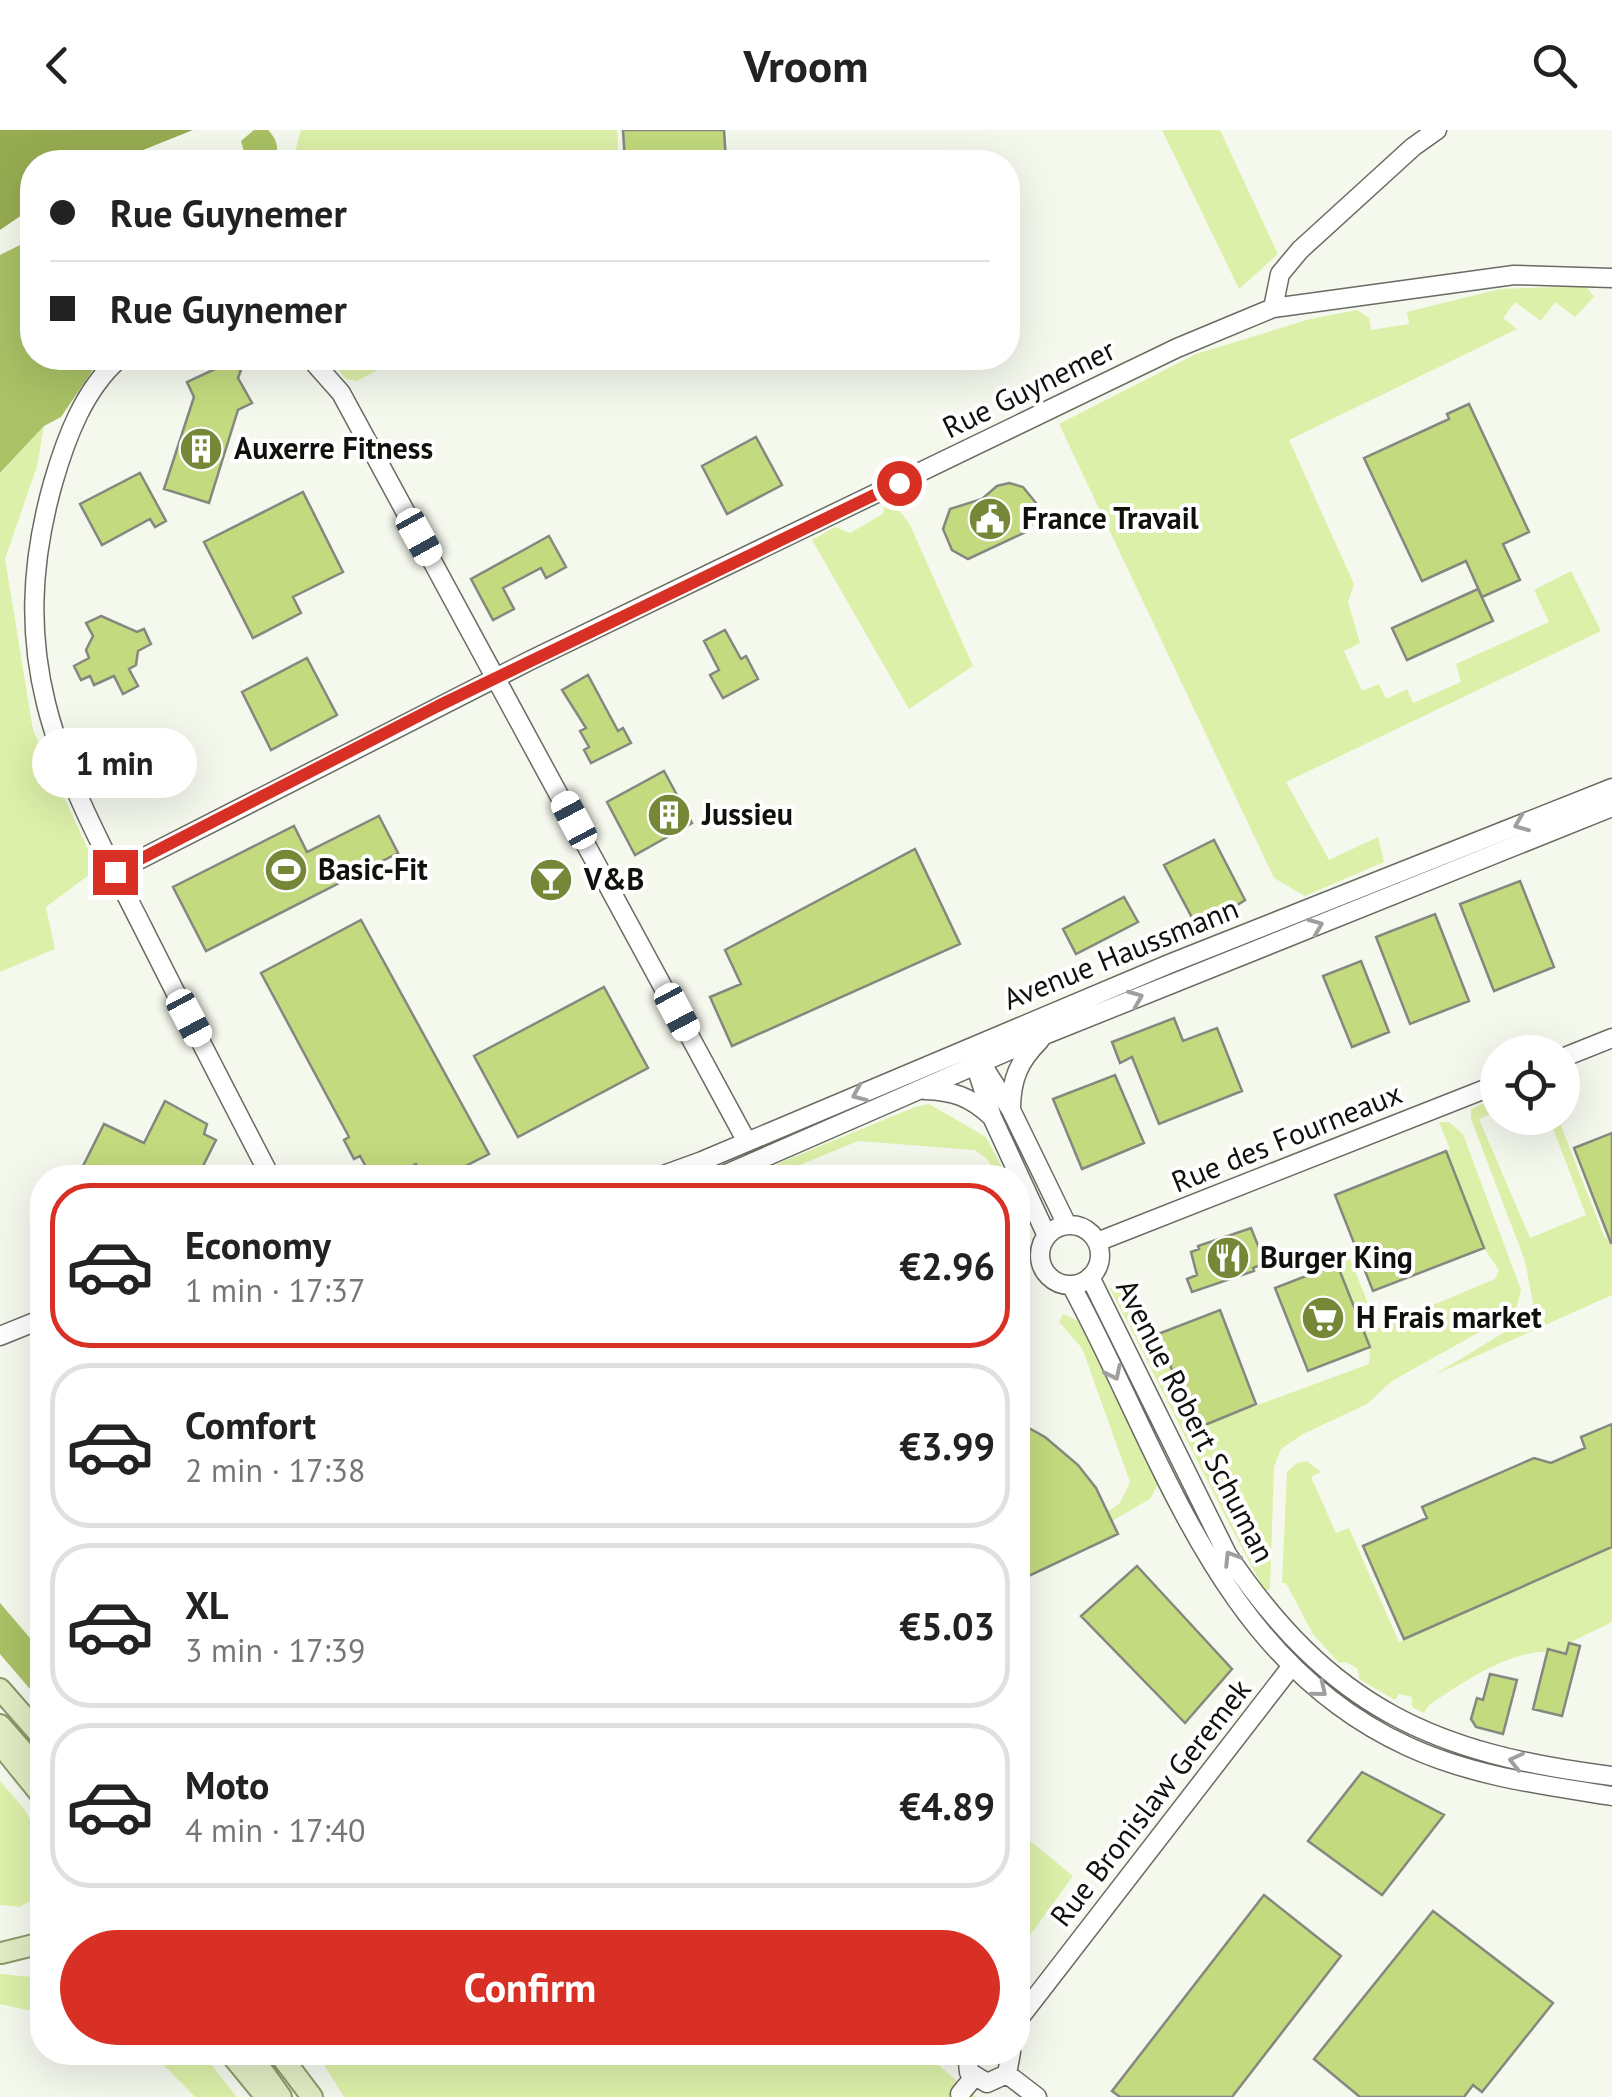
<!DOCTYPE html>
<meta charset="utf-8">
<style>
body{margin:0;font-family:"PT Sans",sans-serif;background:#f6f6f6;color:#222;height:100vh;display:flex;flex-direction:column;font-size:38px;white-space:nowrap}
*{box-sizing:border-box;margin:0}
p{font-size:32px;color:#767676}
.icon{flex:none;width:55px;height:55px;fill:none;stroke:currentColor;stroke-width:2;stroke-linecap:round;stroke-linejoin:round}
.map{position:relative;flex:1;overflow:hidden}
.sheet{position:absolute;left:30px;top:1035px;width:1000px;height:900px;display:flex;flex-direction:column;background:#fff;border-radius:40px;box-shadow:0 10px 40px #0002}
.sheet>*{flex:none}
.guide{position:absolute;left:20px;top:20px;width:1000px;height:220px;border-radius:40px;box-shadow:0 10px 40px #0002;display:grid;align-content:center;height:220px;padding:0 30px;background:#fff}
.buttons{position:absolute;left:1480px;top:905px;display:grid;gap:20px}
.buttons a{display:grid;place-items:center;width:100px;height:100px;border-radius:50%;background:#fff;box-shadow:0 10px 40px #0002;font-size:50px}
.end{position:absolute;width:45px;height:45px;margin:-22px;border:12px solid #d93025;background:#fff;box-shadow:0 0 0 5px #fff}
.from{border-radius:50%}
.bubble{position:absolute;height:70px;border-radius:35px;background:#fff;box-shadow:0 10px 40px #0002;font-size:32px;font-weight:700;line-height:70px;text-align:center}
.car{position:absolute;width:30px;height:60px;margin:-30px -15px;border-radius:12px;box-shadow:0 0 8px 2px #0007;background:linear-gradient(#fff 24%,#345 0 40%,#fff 0 76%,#345 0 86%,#fff 0)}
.guide b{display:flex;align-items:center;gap:35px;height:95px;font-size:38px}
.guide b+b{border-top:2px solid #e0e0e0}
.guide i{width:25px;height:25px;background:#222}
ul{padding:18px 0 0;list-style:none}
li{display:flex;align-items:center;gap:30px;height:165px;margin:0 20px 15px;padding:0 10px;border:5px solid #e0e0e0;border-radius:40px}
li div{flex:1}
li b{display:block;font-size:38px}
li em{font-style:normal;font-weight:700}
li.current{border-color:#d93025}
li>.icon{width:90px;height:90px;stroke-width:1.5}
.cta{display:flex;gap:20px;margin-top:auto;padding:20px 30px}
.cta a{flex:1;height:115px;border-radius:60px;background:#d93025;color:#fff;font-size:40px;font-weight:700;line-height:115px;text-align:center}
header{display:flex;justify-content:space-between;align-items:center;height:130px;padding:0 30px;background:#fff;font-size:45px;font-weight:700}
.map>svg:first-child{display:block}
</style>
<header><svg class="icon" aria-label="back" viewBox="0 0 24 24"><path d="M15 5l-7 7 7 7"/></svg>Vroom<svg class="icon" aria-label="search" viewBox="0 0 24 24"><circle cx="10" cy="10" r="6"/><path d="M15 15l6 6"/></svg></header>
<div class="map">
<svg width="1612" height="1967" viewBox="0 0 1612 1967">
<rect width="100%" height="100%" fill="#f5f8ed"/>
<!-- green -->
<path fill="#ddf0a9" d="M301,0H617L619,32H292Z
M1162,0H1220L1278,124L1239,159Z
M1586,156L1594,167L1575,187L1555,172L1541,191L1515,172L1503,188L1517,199L1289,310L1354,454L1348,472L1360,513L1344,521L1362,561L1379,554L1386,569L1407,559L1413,573L1461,552L1456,534L1549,492L1534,460L1571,441L1601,501L1286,652L1329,730L1378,707L1384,732L1305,766L1274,748L1059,294L1196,224L1310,189L1357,180L1369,188L1371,200L1409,194L1407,182L1500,159Z
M329,228H400L357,251L346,249Z
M44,296L37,336L5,429L33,600L97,739L46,777L55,819L0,842V344Z
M885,372L895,374L910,395L973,536L909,579L812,410L835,397L850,403L883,384Z
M1497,967V981L1479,989L1530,1108L1586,1085L1549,988H1558L1604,1106L1612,1114V1165L1434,1245L1518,1194L1533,1173L1525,1131L1471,989V979Z
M929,974L986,1007L1007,1047H996L988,1030L975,1020L858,1011L771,1047H746L915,977Z
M1439,992H1449L1463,1004L1521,1160L1517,1176L1501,1190L1392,1251L1367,1274L1303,1304L1281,1319L1274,1337L1270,1459L1265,1461C1210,1361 1163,1259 1110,1159L1119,1154L1143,1206L1157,1201L1195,1298L1369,1234L1370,1217L1337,1134L1350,1129L1378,1198L1495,1149L1499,1140L1484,1118L1446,1021L1450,1019Z
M1063,1184L1078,1191L1158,1354L1150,1369L1112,1391L1107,1382L1120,1373L1130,1352L1082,1218L1059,1192Z
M1307,1331L1321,1342L1311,1347L1336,1403L1349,1398L1399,1512L1612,1417V1492L1569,1513L1566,1524C1519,1512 1467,1550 1429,1575L1424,1583L1412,1577V1567L1399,1564L1395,1570L1359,1549L1358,1539L1346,1532L1339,1533L1313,1504L1286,1453H1282L1287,1342L1297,1333Z
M0,1651L25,1680L42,1713V1764L20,1777L0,1775Z
M1018,1701L1073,1746L1018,1822Z
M0,1844L42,1848V1883L0,1874Z
M152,1923H202L237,1967H195Z
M317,1923H945L937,1934L976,1967H344Z"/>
<!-- forest -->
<path fill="#aac165" d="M254,0H268C278,10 279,20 275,32H247L241,11Z
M32,102V228H101L61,287L44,296L0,343V125L20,115Z
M0,1473L42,1522V1573L0,1524Z"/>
<!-- water -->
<path fill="#97ac51" d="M0,0H193L138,22L124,32H32V78L0,100Z"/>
<!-- building -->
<path fill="#c3da7e" stroke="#85887e" stroke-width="2.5" d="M623,0H724L726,32H625Z
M217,232L241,240L238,248L252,273L238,280L209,373L164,359L194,267L187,252L215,239Z
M1469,274L1529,402L1503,414L1520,450L1482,467L1466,431L1422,451L1364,328L1449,289L1447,284Z
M756,307L782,355L727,384L702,336Z
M140,343L166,391L155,397L150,389L102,415L80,374Z
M1009,353L1023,357L1036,373L1030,400L968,429L952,420L943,399L950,379L982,369L997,356Z
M303,362L343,442L293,467L301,483L253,508L204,412Z
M549,406L566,437L546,448L541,438L503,458L514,479L493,490L471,449Z
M1478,459L1493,491L1407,530L1392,498Z
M101,486L137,502L144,499L151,514L138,521L136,535L129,539L138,556L123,564L114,546L94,555L90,546L81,550L74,536L89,528L86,520L93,506L86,493Z
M725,500L741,529L746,526L758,549L723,568L710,545L719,540L704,511Z
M307,528L337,585L271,620L242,562Z
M588,545L618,601L623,598L631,613L591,633L584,620L589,617L580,601L586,598L562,560Z
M664,641L692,693L635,725L607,672Z
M379,686L398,723L206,821L173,757L294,696L307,722Z
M1214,710L1245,770L1219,787L1218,784L1196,795L1164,735Z
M915,719L960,814L732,916L710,867L741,854L725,820Z
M1520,751L1554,837L1494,861L1460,774Z
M1124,767L1138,792L1076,824L1063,799Z
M1435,784L1469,871L1410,894L1376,807Z
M361,790L489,1024L442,1048H423L416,1034L391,1048H372L360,1026L354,1029L344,1010L349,1007L261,843Z
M1361,831L1389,902L1352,917L1323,846Z
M604,857L648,938L518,1007L474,926Z
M1174,888L1183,911L1217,898L1242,961L1159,994L1132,927L1120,933L1112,912Z
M1115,945L1144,1013L1082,1039L1053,969Z
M165,971L207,994L204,1004L216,1010L197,1048H77L104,994L144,1013Z
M1612,1003V1113H1611L1574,1018Z
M1446,1021L1484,1118L1373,1161L1335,1065Z
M1251,1098L1265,1133L1253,1138L1254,1141L1192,1162L1187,1149L1197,1145L1191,1122L1199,1119L1198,1116Z
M1337,1134L1370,1217L1308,1241L1275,1158Z
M1220,1180L1256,1274L1195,1299L1158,1204Z
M1018,1292L1045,1307L1078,1335L1096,1358L1118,1404L1018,1451Z
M1612,1294V1417L1404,1509L1363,1416L1427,1388L1422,1377L1534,1328L1551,1333L1585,1318L1581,1307Z
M1137,1436L1232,1539L1185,1593L1081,1486Z
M1569,1513L1580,1516L1562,1586L1533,1579L1548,1519L1566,1524Z
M1490,1544L1517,1550L1503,1604L1476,1597L1471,1589L1477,1568L1483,1570Z
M1362,1642L1444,1685L1382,1765L1308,1711Z
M1264,1765L1341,1826L1232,1967H1120L1112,1961Z
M1433,1781L1553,1873L1482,1962L1473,1955L1464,1967H1360L1314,1929Z"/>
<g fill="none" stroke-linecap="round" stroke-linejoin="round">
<!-- minor casing -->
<g stroke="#696c62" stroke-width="21">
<path id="minor" d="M1273,178L1280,144L1300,120L1413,17L1437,0
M120,228C84,259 66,308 53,353C2,535 63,640 143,798C185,882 228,965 271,1048
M310,228L341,263L747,1012
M115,742L531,530L1177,218L1273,178L1514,145L1612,148
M973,927L992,987L1047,1106
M1562,928L1612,908
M981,933L1011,980L1067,1095
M925,960C953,961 969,966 991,986
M1011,979C1011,949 1019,931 1040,910
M655,1048L702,1031L1169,834L1612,658
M717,1048L1047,904L1612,677
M1040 1125a30 30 0 1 1 60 0a30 30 0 1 1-60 0Z
M1097,1112L1498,954
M1090,1147L1227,1424C1330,1577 1433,1624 1612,1646
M1071,1155C1163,1324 1217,1529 1407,1616C1471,1646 1542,1655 1612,1666
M0,1206L42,1189
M1018,1890L1291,1537
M967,1922L969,1942L987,1953L1007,1944L1011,1922
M1007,1944L1037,1967
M960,1964L974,1947"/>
</g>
<!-- major casing -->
<g stroke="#8b986a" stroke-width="24">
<path id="major" d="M0,1559L42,1607
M0,1595L42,1643
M0,1614L42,1666
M1,1823L42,1813
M229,1922L266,1967
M249,1922L281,1967
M278,1922L312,1967"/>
</g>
<!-- minor -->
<use href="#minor" stroke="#fff" stroke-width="18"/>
<!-- major -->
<use href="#major" stroke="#e1ecc4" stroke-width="20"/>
</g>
<!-- one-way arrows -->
<defs><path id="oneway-chevron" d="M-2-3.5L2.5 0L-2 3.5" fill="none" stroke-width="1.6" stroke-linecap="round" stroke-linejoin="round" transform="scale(2.5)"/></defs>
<g stroke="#9fa09e">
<use href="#oneway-chevron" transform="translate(1521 694) rotate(158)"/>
<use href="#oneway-chevron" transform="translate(1316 796) rotate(-22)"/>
<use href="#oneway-chevron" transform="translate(1136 868) rotate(-22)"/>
<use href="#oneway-chevron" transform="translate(859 964) rotate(157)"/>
<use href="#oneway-chevron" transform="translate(1114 1243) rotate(64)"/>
<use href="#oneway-chevron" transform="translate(1231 1428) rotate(-122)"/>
<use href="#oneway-chevron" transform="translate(1320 1560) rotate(39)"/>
<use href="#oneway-chevron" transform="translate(1516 1631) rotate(-166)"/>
</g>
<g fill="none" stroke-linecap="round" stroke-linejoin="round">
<!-- route -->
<path stroke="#d93025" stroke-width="12" d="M115,742L438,576L899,353"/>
</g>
<!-- icons -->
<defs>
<g id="building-disc" transform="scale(2.25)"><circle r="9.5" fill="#768838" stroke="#fff"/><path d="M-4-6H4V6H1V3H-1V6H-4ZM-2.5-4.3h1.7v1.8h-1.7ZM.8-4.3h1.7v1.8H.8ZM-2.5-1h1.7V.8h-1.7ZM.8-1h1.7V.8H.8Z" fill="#fff"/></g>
<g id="civic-disc" transform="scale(2.25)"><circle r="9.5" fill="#768838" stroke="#fff"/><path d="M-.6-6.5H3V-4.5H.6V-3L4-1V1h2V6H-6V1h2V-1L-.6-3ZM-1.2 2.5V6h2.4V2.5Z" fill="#fff"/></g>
<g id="stadium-disc" transform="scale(2.25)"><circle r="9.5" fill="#768838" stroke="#fff"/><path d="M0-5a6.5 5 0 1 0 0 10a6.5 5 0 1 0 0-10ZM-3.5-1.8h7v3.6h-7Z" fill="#fff"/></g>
<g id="bar-disc" transform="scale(2.25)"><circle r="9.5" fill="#768838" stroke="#fff"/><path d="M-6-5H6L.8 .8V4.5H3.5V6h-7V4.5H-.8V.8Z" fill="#fff"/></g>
<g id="restaurant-disc" transform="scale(2.25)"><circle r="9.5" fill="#768838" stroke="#fff"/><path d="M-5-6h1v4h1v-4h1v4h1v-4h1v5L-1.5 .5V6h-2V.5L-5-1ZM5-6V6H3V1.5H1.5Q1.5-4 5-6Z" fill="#fff"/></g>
<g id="supermarket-disc" transform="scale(2.25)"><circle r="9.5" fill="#768838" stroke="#fff"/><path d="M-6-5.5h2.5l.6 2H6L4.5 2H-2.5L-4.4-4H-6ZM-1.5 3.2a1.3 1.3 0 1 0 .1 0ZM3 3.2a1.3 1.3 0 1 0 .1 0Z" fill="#fff"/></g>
</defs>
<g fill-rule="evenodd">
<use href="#building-disc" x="201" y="319"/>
<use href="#civic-disc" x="990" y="389"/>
<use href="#building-disc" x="669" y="685"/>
<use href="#stadium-disc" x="286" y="740"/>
<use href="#bar-disc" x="551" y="750"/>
<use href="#restaurant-disc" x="1228" y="1128"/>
<use href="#supermarket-disc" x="1323" y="1188"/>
</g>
<g text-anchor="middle" stroke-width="8" stroke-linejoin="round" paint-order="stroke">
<!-- street labels -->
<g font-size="30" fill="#10110d" stroke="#fff">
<text transform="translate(1029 259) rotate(-26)" y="10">Rue Guynemer</text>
<text transform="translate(1121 824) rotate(-22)" y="10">Avenue Haussmann</text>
<text transform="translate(1287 1008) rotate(-22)" y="10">Rue des Fourneaux</text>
<text transform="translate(1195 1291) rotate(63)" y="10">Avenue Robert Schuman</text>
<text transform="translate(1151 1673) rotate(-52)" y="10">Rue Bronislaw Geremek</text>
</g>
<!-- poi labels -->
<g font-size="30" font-weight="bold" fill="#10110d" stroke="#fff" text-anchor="start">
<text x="234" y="329">Auxerre Fitness</text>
<text x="1022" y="399">France Travail</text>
<text x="702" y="695">Jussieu</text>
<text x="318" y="750">Basic-Fit</text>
<text x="584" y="760">V&amp;B</text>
<text x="1260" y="1138">Burger King</text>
<text x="1356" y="1198">H Frais market</text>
</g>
</g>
</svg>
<div class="buttons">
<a><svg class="icon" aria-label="locate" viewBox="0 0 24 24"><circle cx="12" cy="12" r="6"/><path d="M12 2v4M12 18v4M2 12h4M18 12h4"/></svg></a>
</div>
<i class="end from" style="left:899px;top:353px"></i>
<i class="end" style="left:115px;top:742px"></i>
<div class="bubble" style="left:32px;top:598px;width:165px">1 min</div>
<i class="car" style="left:419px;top:407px;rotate:151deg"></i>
<i class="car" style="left:574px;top:690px;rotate:332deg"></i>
<i class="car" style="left:677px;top:882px;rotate:152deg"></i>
<i class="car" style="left:189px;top:888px;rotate:152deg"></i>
<div class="guide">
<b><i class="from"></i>Rue Guynemer</b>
<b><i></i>Rue Guynemer</b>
</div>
<section class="sheet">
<ul>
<li class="current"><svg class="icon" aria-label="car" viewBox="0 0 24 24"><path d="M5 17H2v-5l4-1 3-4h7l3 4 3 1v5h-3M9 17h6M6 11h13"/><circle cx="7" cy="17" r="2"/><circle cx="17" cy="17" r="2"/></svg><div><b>Economy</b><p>1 min · 17:37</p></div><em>€2.96</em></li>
<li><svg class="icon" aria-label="car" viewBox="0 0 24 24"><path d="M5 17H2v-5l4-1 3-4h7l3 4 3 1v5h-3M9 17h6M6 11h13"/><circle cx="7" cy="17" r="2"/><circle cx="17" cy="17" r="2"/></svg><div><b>Comfort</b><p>2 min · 17:38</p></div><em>€3.99</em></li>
<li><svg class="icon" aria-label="car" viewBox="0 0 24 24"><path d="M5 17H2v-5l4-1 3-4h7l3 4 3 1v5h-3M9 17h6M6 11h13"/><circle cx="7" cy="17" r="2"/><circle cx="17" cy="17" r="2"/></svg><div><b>XL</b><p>3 min · 17:39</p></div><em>€5.03</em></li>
<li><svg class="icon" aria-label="car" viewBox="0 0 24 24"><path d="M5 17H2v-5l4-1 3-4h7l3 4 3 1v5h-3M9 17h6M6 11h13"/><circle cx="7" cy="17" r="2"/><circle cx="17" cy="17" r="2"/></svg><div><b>Moto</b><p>4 min · 17:40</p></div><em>€4.89</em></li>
</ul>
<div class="cta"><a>Confirm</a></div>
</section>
</div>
